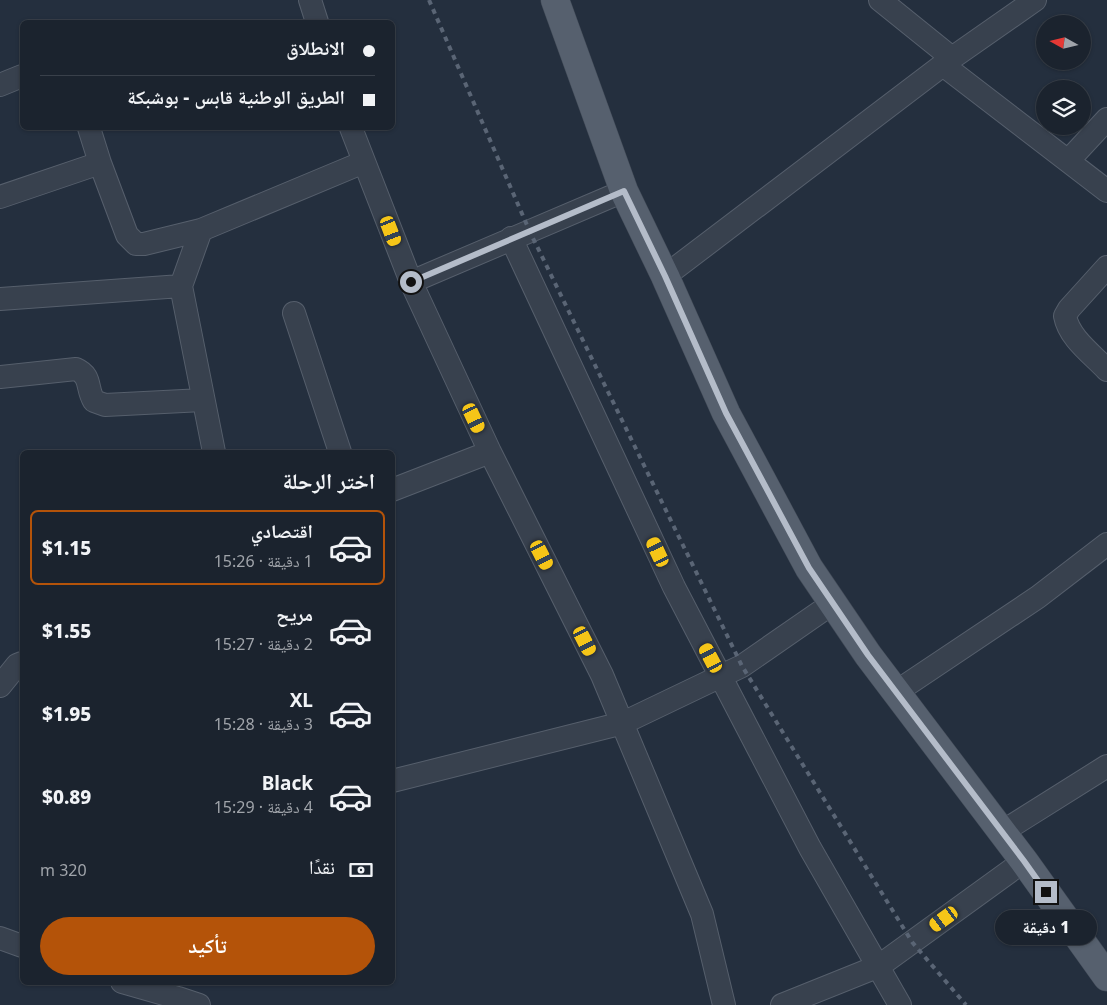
<!DOCTYPE html>
<html lang="ar">
<meta charset="utf-8">
<style>
body{margin:0;font-family:"Noto Sans","Noto Naskh Arabic",sans-serif;background:#282f3a;color:#f1f3f6;direction:rtl;height:100vh;display:flex;flex-direction:column;font-size:19px;white-space:nowrap}
*{box-sizing:border-box;margin:0}
p{font-size:16px;color:#a0a4aa}
.icon{flex:none;width:28px;height:28px;fill:none;stroke:currentColor;stroke-width:2;stroke-linecap:round;stroke-linejoin:round}
.map{position:relative;flex:1;overflow:hidden;direction:ltr}
.details{position:absolute;left:20px;top:450px;width:375px;height:535px;display:flex;flex-direction:column;background:#1b232e;border-radius:8px;box-shadow:0 1px 4px #0004,0 0 0 1px #39404a;direction:rtl}
.details>*{flex:none}
.top-card{position:absolute;left:20px;top:20px;width:375px;height:110px;border-radius:8px;box-shadow:0 1px 4px #0004,0 0 0 1px #39404a;direction:rtl;display:grid;align-content:center;height:110px;padding:0 20px;background:#1b232e}
.needle{width:32px;rotate:278deg}
.tools{position:absolute;left:1036px;top:15px;display:grid;gap:10px}
.tools a{display:grid;place-items:center;width:55px;height:55px;border-radius:50%;background:#1b232e;box-shadow:0 1px 4px #0004,0 0 0 1px #39404a;font-size:25px}
.end{position:absolute;width:22px;height:22px;margin:-11px;border:6px solid #b4bcc9;background:#111;box-shadow:0 0 0 2px #111}
.from{border-radius:50%}
.bubble{position:absolute;height:35px;border-radius:18px;background:#1b232e;box-shadow:0 1px 4px #0004,0 0 0 1px #39404a;font-size:16px;font-weight:800;line-height:35px;text-align:center;direction:rtl}
.car{position:absolute;width:15px;height:30px;margin:-15px -8px;border-radius:6px;box-shadow:0 0 4px 1px #0007;background:linear-gradient(#f5c518 24%,#345 0 40%,#f5c518 0 76%,#345 0 86%,#f5c518 0)}
.top-card b{display:flex;align-items:center;gap:18px;height:48px;font-size:19px}
.top-card b+b{border-top:1px solid #39404a}
.top-card i{width:12px;height:12px;background:#f1f3f6}
ul{padding:0;list-style:none}
li{display:flex;align-items:center;gap:15px;height:75px;margin:0 10px 8px;padding:0 10px;border:2px solid transparent;border-radius:8px}
li div{flex:1}
li b{display:block;font-size:19px}
li em{font-style:normal;font-weight:800}
li.active{border-color:#b45309}
li>.icon{width:45px;height:45px;stroke-width:1.5}
h2{padding:0 20px;font-size:22px;line-height:60px}
.pay{display:flex;align-items:center;gap:12px;height:55px;padding:0 20px;font-size:19px}
.pay p{margin-inline-start:auto}
.primary-button{display:flex;gap:10px;margin-top:auto;padding:10px 20px}
.primary-button a{flex:1;height:58px;border-radius:30px;background:#b45309;color:#fff;font-size:20px;font-weight:800;line-height:58px;text-align:center}
.map>svg:first-child{display:block}
</style>
<div class="map">
<svg width="1107" height="1005" viewBox="0 0 1107 1005">
<rect width="100%" height="100%" fill="#242f3e"/>
<g fill="none" stroke-linecap="round" stroke-linejoin="round">
<!-- minor casing -->
<g stroke="#565f6c" stroke-width="24">
<path id="minor" d="M310,0L317,22
M880,0L952,58
M943,65L1107,191
M0,85L22,76
M89,128L100,163L127,235L136,244H144L201,230
M351,128L411,282L490,452L602,675L702,914L724,1005
M1068,161L1107,119
M0,197L100,163
M511,238L674,587L810,848L900,1005
M1107,267L1069,309L1065,316C1069,338 1092,354 1107,370
M665,276L952,58L1035,0
M411,282L624,191
M0,299L181,286
M294,313L340,452
M0,377L76,369C92,376 86,388 94,401L105,405L203,400
M214,452L181,286L201,230L364,162
M392,490L490,452
M0,686L17,665L22,663
M896,692L1038,597L1107,544
M392,781L623,723L742,666L833,603
M1002,832L1107,766
M0,938L22,946
M122,982L178,998L199,1005
M782,1005L879,966L1024,861"/>
</g>
<!-- primary casing -->
<g stroke="#414a57" stroke-width="29">
<path id="primary" d="M555,0L624,191L665,276L726,413L809,568L868,655L1024,861L1107,977"/>
</g>
<!-- minor -->
<use href="#minor" stroke="#38414e" stroke-width="22"/>
<!-- primary -->
<use href="#primary" stroke="#56606e" stroke-width="28"/>
<!-- rail -->
<path stroke="#5a6575" stroke-width="4" stroke-dasharray="5 5" stroke-linecap="butt" d="M429,0L530,232L742,666L912,942L966,1005"/>
</g>
<g fill="none" stroke-linecap="round" stroke-linejoin="round">
<!-- route -->
<path stroke="#b4bcc9" stroke-width="6" d="M411,282L624,191L665,276L726,413L809,568L868,655L1024,861L1046,892"/>
</g>
</svg>
<div class="tools">
<a><svg class="needle" viewBox="-14 -14 28 28"><path d="M0-13l5 13h-10z" fill="#e53935"/><path d="M0 13l5-13h-10z" fill="#a0a4aa"/></svg></a>
<a><svg class="icon" aria-label="layers" viewBox="0 0 24 24"><path d="M12 4l9 5-9 5-9-5zM3 14l9 5 9-5"/></svg></a>
</div>
<i class="end from" style="left:411px;top:282px"></i>
<i class="end" style="left:1046px;top:892px"></i>
<div class="bubble" style="left:995px;top:910px;width:102px">1 دقيقة</div>
<i class="car" style="left:391px;top:231px;rotate:159deg"></i>
<i class="car" style="left:474px;top:418px;rotate:155deg"></i>
<i class="car" style="left:658px;top:552px;rotate:335deg"></i>
<i class="car" style="left:542px;top:555px;rotate:153deg"></i>
<i class="car" style="left:585px;top:641px;rotate:153deg"></i>
<i class="car" style="left:711px;top:658px;rotate:332deg"></i>
<i class="car" style="left:944px;top:919px;rotate:234deg"></i>
<div class="top-card">
<b><i class="from"></i>الانطلاق</b>
<b><i></i>الطريق الوطنية قابس - بوشبكة</b>
</div>
<section class="details">
<h2>اختر الرحلة</h2>
<ul>
<li class="active"><svg class="icon" aria-label="car" viewBox="0 0 24 24"><path d="M5 17H2v-5l4-1 3-4h7l3 4 3 1v5h-3M9 17h6M6 11h13"/><circle cx="7" cy="17" r="2"/><circle cx="17" cy="17" r="2"/></svg><div><b>اقتصادي</b><p>1 دقيقة · 15:26</p></div><em>$1.15</em></li>
<li><svg class="icon" aria-label="car" viewBox="0 0 24 24"><path d="M5 17H2v-5l4-1 3-4h7l3 4 3 1v5h-3M9 17h6M6 11h13"/><circle cx="7" cy="17" r="2"/><circle cx="17" cy="17" r="2"/></svg><div><b>مريح</b><p>2 دقيقة · 15:27</p></div><em>$1.55</em></li>
<li><svg class="icon" aria-label="car" viewBox="0 0 24 24"><path d="M5 17H2v-5l4-1 3-4h7l3 4 3 1v5h-3M9 17h6M6 11h13"/><circle cx="7" cy="17" r="2"/><circle cx="17" cy="17" r="2"/></svg><div><b>XL</b><p>3 دقيقة · 15:28</p></div><em>$1.95</em></li>
<li><svg class="icon" aria-label="car" viewBox="0 0 24 24"><path d="M5 17H2v-5l4-1 3-4h7l3 4 3 1v5h-3M9 17h6M6 11h13"/><circle cx="7" cy="17" r="2"/><circle cx="17" cy="17" r="2"/></svg><div><b>Black</b><p>4 دقيقة · 15:29</p></div><em>$0.89</em></li>
</ul>
<div class="pay"><svg class="icon" aria-label="cash" viewBox="0 0 24 24"><path d="M3 7h18v10H3z"/><circle cx="12" cy="12" r="2"/></svg>نقدًا<p>320 m</p></div>
<div class="primary-button"><a>تأكيد</a></div>
</section>
</div>
